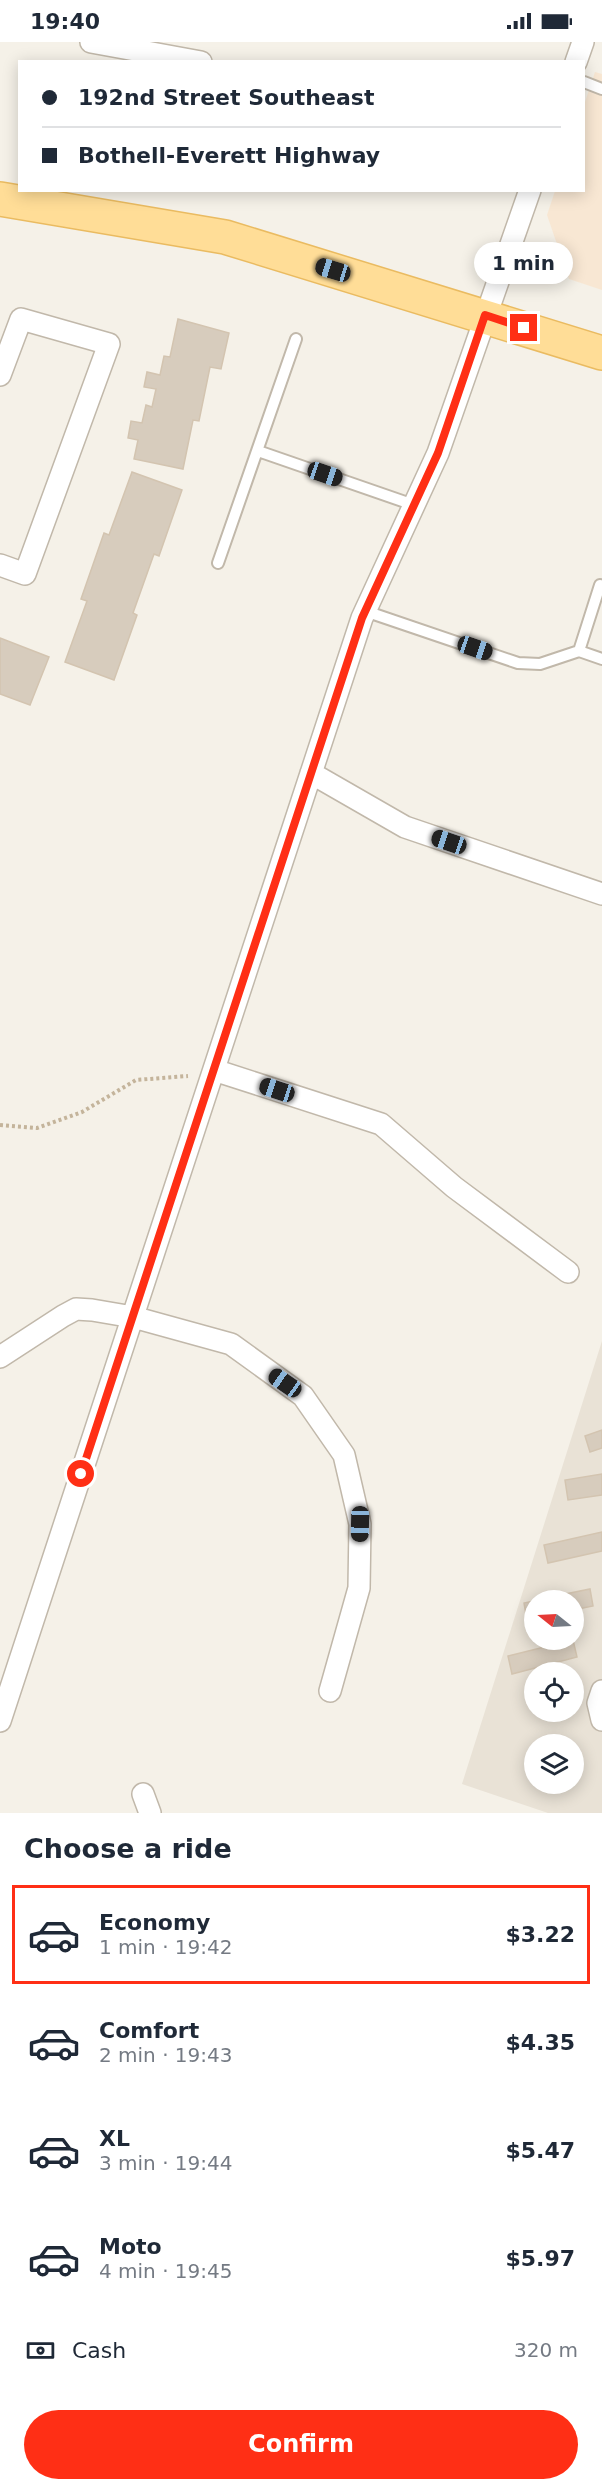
<!DOCTYPE html>
<meta charset="utf-8">
<style>
body{margin:0;font-family:"DejaVu Sans",sans-serif;background:#f6f6f7;color:#1f2937;height:100vh;display:flex;flex-direction:column;font-size:22px;white-space:nowrap}
*{box-sizing:border-box;margin:0}
p{font-size:20px;color:#747a83}
.icon{flex:none;width:33px;height:33px;fill:none;stroke:currentColor;stroke-width:2;stroke-linecap:round;stroke-linejoin:round}
.map{position:relative;height:1771px;overflow:hidden}
.details{display:flex;flex-direction:column;background:#fff;flex:1}
.details>*{flex:none}
.guide{position:absolute;left:18px;top:18px;width:567px;height:132px;border-radius:0px;box-shadow:0 3px 15px #0003;display:grid;align-content:center;height:132px;padding:0 24px;background:#fff}
.needle{width:39px;rotate:288deg}
.tools{position:absolute;left:524px;top:1548px;display:grid;gap:12px}
.tools a{display:grid;place-items:center;width:60px;height:60px;border-radius:50%;background:#fff;box-shadow:0 3px 15px #0003;font-size:30px}
.end{position:absolute;width:27px;height:27px;margin:-14px;border:8px solid #ff2f15;background:#fff;box-shadow:0 0 0 3px #fff}
.from{border-radius:50%}
.bubble{position:absolute;height:42px;border-radius:21px;background:#fff;box-shadow:0 3px 15px #0003;font-size:20px;font-weight:600;line-height:42px;text-align:center}
.car{position:absolute;width:18px;height:36px;margin:-18px -9px;border-radius:8px;box-shadow:0 0 4px 2px #0007;background:linear-gradient(#222 24%,#8ab4d8 0 40%,#222 0 76%,#8ab4d8 0 86%,#222 0)}
.guide b{display:flex;align-items:center;gap:21px;height:57px;font-size:22px}
.guide b+b{border-top:2px solid #e0e1e3}
.guide i{width:15px;height:15px;background:#1f2937}
ul{padding:0;list-style:none}
li{display:flex;align-items:center;gap:18px;height:99px;margin:0 12px 9px;padding:0 12px;border:3px solid transparent;border-radius:0px}
li div{flex:1}
li b{display:block;font-size:22px}
li em{font-style:normal;font-weight:600}
li.selected{border-color:#ff2f15}
li>.icon{width:54px;height:54px;stroke-width:1.5}
h2{padding:0 24px;font-size:27px;line-height:72px}
.pay{display:flex;align-items:center;gap:15px;height:66px;padding:0 24px;font-size:22px}
.pay p{margin-inline-start:auto}
.primary-button{display:flex;gap:12px;margin-top:auto;padding:12px 24px}
.primary-button a{flex:1;height:69px;border-radius:36px;background:#ff2f15;color:#fff;font-size:24px;font-weight:600;line-height:69px;text-align:center}
.status{display:flex;justify-content:space-between;align-items:center;height:42px;padding:0 30px;background:#fff;direction:ltr}
.status svg{height:16px;fill:currentColor}
.map>svg:first-child{display:block}
</style>
<div class="status"><b>19:40</b><svg viewBox="0 0 49 12"><path d="M0 12V9h3v3zM5 12V6h3v6zM10 12V3h3v9zM15 12V0h3v12zM26 1h20v11H26zM47 4h2v5h-2z"/></svg></div>
<div class="map">
<svg width="602" height="1771" viewBox="0 0 602 1771">
<rect width="100%" height="100%" fill="#f5f1e8"/>
<!-- residential -->
<path fill="#e9e2d6" fill-rule="evenodd" d="M602,1299V1771H548L462,1742ZM534,1558H573V1598H534ZM534,1630H573V1670H534ZM534,1702H573V1742H534Z"/>
<!-- commercial -->
<path fill="#f8e7d3" d="M595,30L602,32V248L569,237L547,173L555,149L584,148V63Z"/>
<!-- building -->
<path fill="#d7ccbd" stroke="#d3c4b0" stroke-width="1.5" d="M178,277L229,291L221,327L210,325L199,379L193,378L183,427L134,417L138,398L128,396L131,379L142,381L146,363L152,365L156,347L144,345L147,330L160,333L164,314L170,315Z
M132,430L182,448L159,514L154,512L133,571L137,573L114,638L65,620L87,559L81,557L104,491L109,493Z
M0,596L49,615L30,663L0,652Z
M602,1388V1406L590,1410L585,1394Z
M602,1432V1453L568,1458L565,1438Z
M602,1490V1509L548,1521L544,1503Z
M590,1547L593,1564L573,1568V1558H536Z
M534,1559V1576L527,1578L524,1561Z
M573,1598L577,1615L512,1632L508,1614Z"/>
<g fill="none" stroke-linecap="round" stroke-linejoin="round">
<!-- lane casing -->
<g stroke="#c1b8aa" stroke-width="14">
<path id="lane" d="M584,40L602,47
M258,409L414,463
M218,521L296,297
M365,569L518,621L540,622L579,609L602,617
M579,609L600,543L602,544"/>
</g>
<!-- street casing -->
<g stroke="#c1b8aa" stroke-width="24">
<path id="street" d="M91,0L201,20
M576,20L583,0
M0,333L21,277L109,302L25,532L0,523
M311,731L405,785L602,852
M214,1028L381,1082L454,1145L568,1230
M0,1315L63,1274L76,1267L92,1268L133,1275L231,1302L303,1354L344,1413L360,1482L359,1546L330,1649
M602,1649L598,1661L602,1678
M0,1679L362,576L438,411L530,148
M143,1752L150,1771"/>
</g>
<!-- primary casing -->
<g stroke="#eabb61" stroke-width="36">
<path id="primary" d="M0,157L225,195L602,311"/>
</g>
<!-- path -->
<path stroke="#c4b49b" stroke-width="4" stroke-dasharray="3 3" stroke-linecap="butt" d="M0,1083L37,1086L82,1070L136,1038L188,1034"/>
<!-- lane -->
<use href="#lane" stroke="#fff" stroke-width="10"/>
<!-- street -->
<use href="#street" stroke="#fff" stroke-width="21"/>
<!-- primary -->
<use href="#primary" stroke="#ffdd97" stroke-width="33"/>
</g>
<g fill="none" stroke-linecap="round" stroke-linejoin="round">
<!-- route -->
<path stroke="#ff2f15" stroke-width="8" d="M81,1432L362,576L438,411L485,273L524,286"/>
</g>
</svg>
<div class="tools">
<a><svg class="needle" viewBox="-14 -14 28 28"><path d="M0-13l5 13h-10z" fill="#e53935"/><path d="M0 13l5-13h-10z" fill="#747a83"/></svg></a>
<a><svg class="icon" aria-label="locate" viewBox="0 0 24 24"><circle cx="12" cy="12" r="6"/><path d="M12 2v4M12 18v4M2 12h4M18 12h4"/></svg></a>
<a><svg class="icon" aria-label="layers" viewBox="0 0 24 24"><path d="M12 4l9 5-9 5-9-5zM3 14l9 5 9-5"/></svg></a>
</div>
<i class="end from" style="left:81px;top:1432px"></i>
<i class="end" style="left:524px;top:286px"></i>
<div class="bubble" style="left:474px;top:200px;width:99px">1 min</div>
<i class="car" style="left:333px;top:228px;rotate:287deg"></i>
<i class="car" style="left:325px;top:432px;rotate:109deg"></i>
<i class="car" style="left:475px;top:606px;rotate:109deg"></i>
<i class="car" style="left:449px;top:800px;rotate:289deg"></i>
<i class="car" style="left:277px;top:1048px;rotate:288deg"></i>
<i class="car" style="left:285px;top:1341px;rotate:305deg"></i>
<i class="car" style="left:360px;top:1482px;rotate:181deg"></i>
<div class="guide">
<b><i class="from"></i>192nd Street Southeast</b>
<b><i></i>Bothell-Everett Highway</b>
</div>
</div>
<section class="details">
<h2>Choose a ride</h2>
<ul>
<li class="selected"><svg class="icon" aria-label="car" viewBox="0 0 24 24"><path d="M5 17H2v-5l4-1 3-4h7l3 4 3 1v5h-3M9 17h6M6 11h13"/><circle cx="7" cy="17" r="2"/><circle cx="17" cy="17" r="2"/></svg><div><b>Economy</b><p>1 min · 19:42</p></div><em>$3.22</em></li>
<li><svg class="icon" aria-label="car" viewBox="0 0 24 24"><path d="M5 17H2v-5l4-1 3-4h7l3 4 3 1v5h-3M9 17h6M6 11h13"/><circle cx="7" cy="17" r="2"/><circle cx="17" cy="17" r="2"/></svg><div><b>Comfort</b><p>2 min · 19:43</p></div><em>$4.35</em></li>
<li><svg class="icon" aria-label="car" viewBox="0 0 24 24"><path d="M5 17H2v-5l4-1 3-4h7l3 4 3 1v5h-3M9 17h6M6 11h13"/><circle cx="7" cy="17" r="2"/><circle cx="17" cy="17" r="2"/></svg><div><b>XL</b><p>3 min · 19:44</p></div><em>$5.47</em></li>
<li><svg class="icon" aria-label="car" viewBox="0 0 24 24"><path d="M5 17H2v-5l4-1 3-4h7l3 4 3 1v5h-3M9 17h6M6 11h13"/><circle cx="7" cy="17" r="2"/><circle cx="17" cy="17" r="2"/></svg><div><b>Moto</b><p>4 min · 19:45</p></div><em>$5.97</em></li>
</ul>
<div class="pay"><svg class="icon" aria-label="cash" viewBox="0 0 24 24"><path d="M3 7h18v10H3z"/><circle cx="12" cy="12" r="2"/></svg>Cash<p>320 m</p></div>
<div class="primary-button"><a>Confirm</a></div>
</section>
